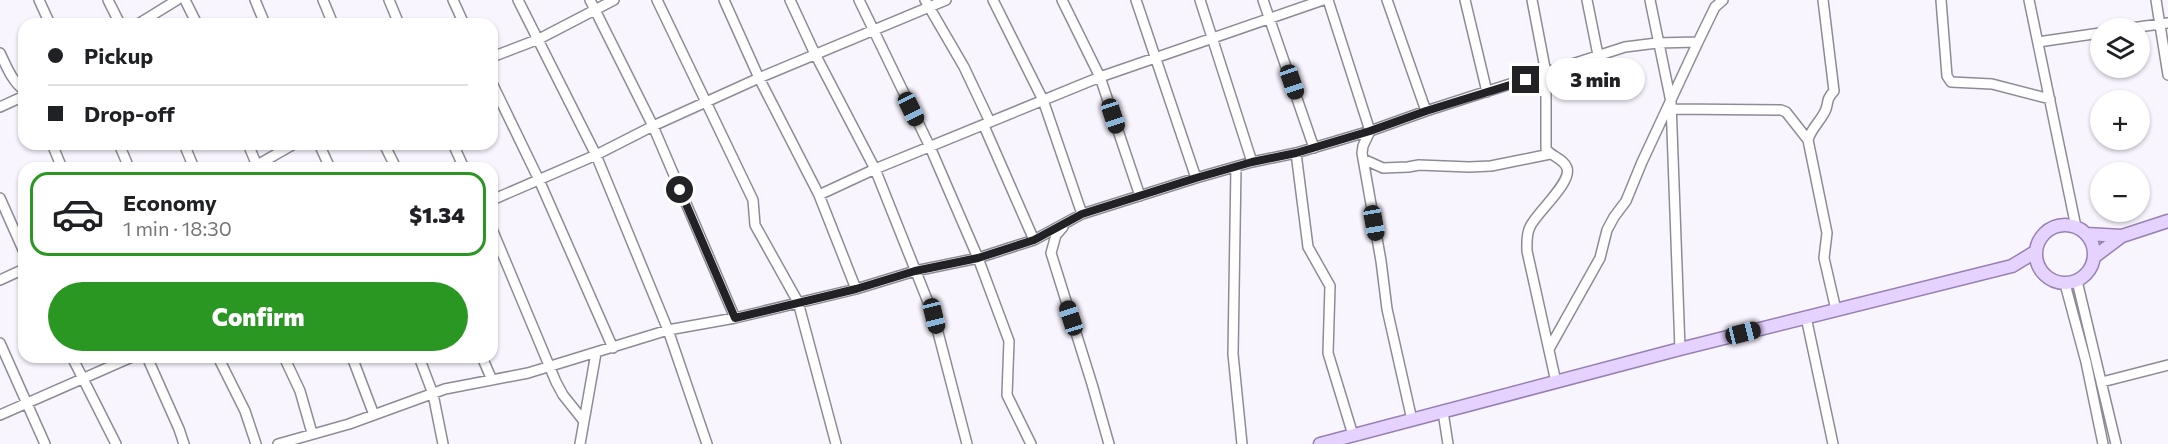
<!DOCTYPE html>
<meta charset="utf-8">
<style>
body{margin:0;font-family:Commissioner,sans-serif;background:#f6f6f6;color:#202124;height:100vh;display:flex;flex-direction:column;font-size:22px;white-space:nowrap}
*{box-sizing:border-box;margin:0}
p{font-size:20px;color:#757577}
.icon{flex:none;width:33px;height:33px;fill:none;stroke:currentColor;stroke-width:2;stroke-linecap:round;stroke-linejoin:round}
.map{position:relative;flex:1;overflow:hidden}
.details{position:absolute;left:18px;top:162px;width:480px;height:201px;display:flex;flex-direction:column;background:#fff;border-radius:18px;box-shadow:0 2px 4px #0004}
.details>*{flex:none}
.guide{position:absolute;left:18px;top:18px;width:480px;height:132px;border-radius:18px;box-shadow:0 2px 4px #0004;display:grid;align-content:center;height:132px;padding:0 30px;background:#fff}
.tools{position:absolute;left:2090px;top:18px;display:grid;gap:12px}
.tools a{display:grid;place-items:center;width:60px;height:60px;border-radius:50%;background:#fff;box-shadow:0 2px 4px #0004;font-size:30px}
.end{position:absolute;width:27px;height:27px;margin:-14px;border:8px solid #222125;background:#fff;box-shadow:0 0 0 3px #fff}
.from{border-radius:50%}
.bubble{position:absolute;height:42px;border-radius:21px;background:#fff;box-shadow:0 2px 4px #0004;font-size:20px;font-weight:800;line-height:42px;text-align:center}
.car{position:absolute;width:18px;height:36px;margin:-18px -9px;border-radius:8px;box-shadow:0 0 4px 2px #0007;background:linear-gradient(#222 24%,#8ab4d8 0 40%,#222 0 76%,#8ab4d8 0 86%,#222 0)}
.guide b{display:flex;align-items:center;gap:21px;height:57px;font-size:22px}
.guide b+b{border-top:2px solid #e0e0e0}
.guide i{width:15px;height:15px;background:#202124}
ul{padding:10px 0 0;list-style:none}
li{display:flex;align-items:center;gap:18px;height:84px;margin:0 12px 9px;padding:0 18px;border:3px solid transparent;border-radius:18px}
li div{flex:1}
li b{display:block;font-size:22px}
li em{font-style:normal;font-weight:800}
li.current{border-color:#2a9722}
li>.icon{width:54px;height:54px;stroke-width:1.5}
.cta{display:flex;gap:12px;margin-top:auto;padding:12px 30px}
.cta a{flex:1;height:69px;border-radius:36px;background:#2a9722;color:#fff;font-size:24px;font-weight:800;line-height:69px;text-align:center}
.map>svg:first-child{display:block}
</style>
<div class="map">
<svg width="2168" height="444" viewBox="0 0 2168 444">
<rect width="100%" height="100%" fill="#f9f5ff"/>
<g fill="none" stroke-linecap="round" stroke-linejoin="round">
<!-- minor casing -->
<g stroke="#8f8b96" stroke-width="12">
<path id="minor" d="M39,0L50,24
M108,0L120,24
M185,0L197,24
M255,0L265,24
M323,0L333,24
M389,0L399,24
M453,0L464,24
M518,0L596,155L668,330L707,444
M590,0L653,126L735,318
M657,0L753,200L755,225L798,302L836,444
M724,0L759,78L819,195L856,289
M790,0L815,54L875,169L934,317L967,444
M859,0L930,147L978,258L1009,341L1007,395L1031,444
M925,0L964,67L990,122
M993,0L1043,100L1082,214
M1062,0L1100,77L1140,196
M1136,0L1196,178
M1200,0L1252,162
M1263,0L1314,148
M1328,0L1370,131L1363,146L1362,153L1381,261L1387,309L1412,420
M1387,0L1426,111
M1465,0L1487,92
M1532,0L1546,73V149C1551,156 1564,159 1567,168C1572,183 1536,213 1530,227C1526,235 1527,243 1527,251L1556,382
M1587,0L1598,55
M1650,0L1671,102L1680,349
M1823,0L1834,91C1826,100 1829,100 1826,109C1822,120 1811,128 1808,140L1827,233L1824,258L1836,310
M1941,0L1947,76L1951,82L1992,84L2050,99
M2029,0L2076,227
M2156,0L2168,75
M138,24L177,0
M2131,28L2168,23
M2038,42L2100,33
M0,53C6,65 12,82 24,90
M492,57L539,39L614,0
M492,83L539,180L613,348
M0,107L24,96
M1672,109L1781,110L1786,112L1808,140
M984,126L1034,240
M52,144L62,168
M119,144L129,168
M184,144L194,168
M248,144L258,168
M319,144L330,168
M384,144L396,168
M453,144L464,168
M1296,153L1308,247L1330,286L1328,353L1353,435
M1363,159L1383,168L1408,167L1419,165L1469,167L1491,166L1550,154
M1236,167L1233,354L1242,444
M252,168L294,144
M819,195L875,169L1100,77L1323,0
M0,198L24,252
M492,200L596,155L653,126L759,78L946,0
M1063,227L1056,235L1051,253L1092,384L1109,444
M492,229L556,382L563,395L583,420
M0,280L24,269
M2077,281L2116,444
M2065,284L2086,362L2103,444
M1806,317L1833,444
M0,343L45,444
M1549,349L1600,258L1607,230L1614,217L1626,201L1642,162L1698,42L1715,7L1723,0
M72,357L116,444
M147,357L179,429L184,444
M218,357L245,411L256,444
M284,357L300,391L312,433
M352,357L374,415
M419,357L433,394L443,444
M482,357L492,380
M2102,382L2168,365
M1443,412L1448,444
M0,415L132,357
M278,444L349,424L445,389L528,373L668,330L735,318L856,289L915,271L978,258L1034,240L1082,214L1196,178L1252,162L1296,153L1370,131L1426,111L1625,47L1657,43L1698,42
M580,444L596,353"/>
</g>
<!-- major casing -->
<g stroke="#9681b2" stroke-width="15">
<path id="major" d="M2036 254a29 29 0 1 1 58 0a29 29 0 1 1-58 0Z
M2086,234L2122,236
M2094,257L2122,236L2168,221
M1320,444L1680,349L2012,266L2035,252"/>
</g>
<!-- minor -->
<use href="#minor" stroke="#fff" stroke-width="9"/>
<!-- major -->
<use href="#major" stroke="#e6d2fe" stroke-width="12"/>
</g>
<g fill="none" stroke-linecap="round" stroke-linejoin="round">
<!-- route -->
<path stroke="#222125" stroke-width="8" d="M680,190L735,318L856,289L915,271L978,258L1034,240L1082,214L1196,178L1252,162L1296,153L1370,131L1426,111L1526,80"/>
</g>
</svg>
<div class="tools">
<a><svg class="icon" aria-label="layers" viewBox="0 0 24 24"><path d="M12 4l9 5-9 5-9-5zM3 14l9 5 9-5"/></svg></a>
<a>+</a>
<a>−</a>
</div>
<i class="end from" style="left:680px;top:190px"></i>
<i class="end" style="left:1526px;top:80px"></i>
<div class="bubble" style="left:1546px;top:58px;width:99px">3 min</div>
<i class="car" style="left:1292px;top:82px;rotate:161deg"></i>
<i class="car" style="left:911px;top:109px;rotate:154deg"></i>
<i class="car" style="left:1113px;top:116px;rotate:162deg"></i>
<i class="car" style="left:1374px;top:223px;rotate:170deg"></i>
<i class="car" style="left:934px;top:316px;rotate:166deg"></i>
<i class="car" style="left:1071px;top:318px;rotate:342deg"></i>
<i class="car" style="left:1743px;top:333px;rotate:76deg"></i>
<div class="guide">
<b><i class="from"></i>Pickup</b>
<b><i></i>Drop-off</b>
</div>
<section class="details">
<ul>
<li class="current"><svg class="icon" aria-label="car" viewBox="0 0 24 24"><path d="M5 17H2v-5l4-1 3-4h7l3 4 3 1v5h-3M9 17h6M6 11h13"/><circle cx="7" cy="17" r="2"/><circle cx="17" cy="17" r="2"/></svg><div><b>Economy</b><p>1 min · 18:30</p></div><em>$1.34</em></li>
</ul>
<div class="cta"><a>Confirm</a></div>
</section>
</div>
